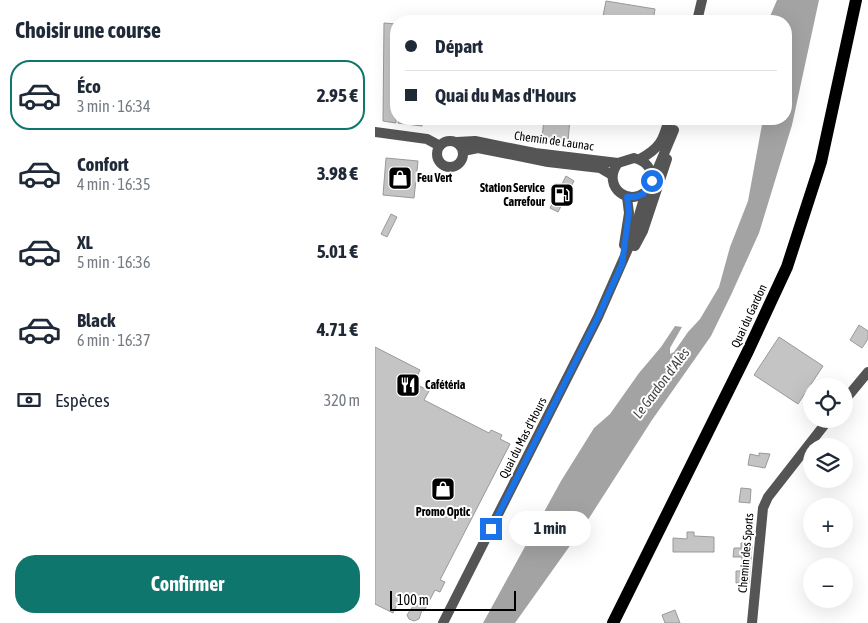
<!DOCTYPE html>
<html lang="fr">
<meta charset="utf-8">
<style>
body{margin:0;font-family:"Asap Condensed",sans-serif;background:#f2f2f3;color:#1f2937;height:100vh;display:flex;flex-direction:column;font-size:19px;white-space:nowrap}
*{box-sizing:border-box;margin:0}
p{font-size:16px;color:#747a83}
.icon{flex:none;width:28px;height:28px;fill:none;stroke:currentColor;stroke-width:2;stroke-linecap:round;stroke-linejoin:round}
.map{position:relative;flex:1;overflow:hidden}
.sheet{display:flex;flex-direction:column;background:#fff;width:375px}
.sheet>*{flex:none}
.banner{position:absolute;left:15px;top:15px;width:402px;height:110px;border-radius:20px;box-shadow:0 5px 20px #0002;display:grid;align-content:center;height:110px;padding:0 15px;background:#fff}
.tools{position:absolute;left:428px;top:378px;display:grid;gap:10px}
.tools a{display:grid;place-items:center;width:50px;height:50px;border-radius:50%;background:#fff;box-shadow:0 5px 20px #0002;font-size:25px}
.scale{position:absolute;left:15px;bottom:12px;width:126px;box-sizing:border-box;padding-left:5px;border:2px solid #000;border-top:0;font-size:14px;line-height:18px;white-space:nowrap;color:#000;-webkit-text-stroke:4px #fff;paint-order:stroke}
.end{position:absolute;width:22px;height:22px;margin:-11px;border:6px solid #1a73e8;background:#fff;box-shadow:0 0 0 2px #fff}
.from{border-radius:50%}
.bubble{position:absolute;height:35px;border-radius:18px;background:#fff;box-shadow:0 5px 20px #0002;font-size:16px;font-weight:700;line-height:35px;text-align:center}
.banner b{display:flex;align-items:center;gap:18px;height:48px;font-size:19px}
.banner b+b{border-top:1px solid #e0e1e3}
.banner i{width:12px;height:12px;background:#1f2937}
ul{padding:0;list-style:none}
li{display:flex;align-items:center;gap:15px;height:70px;margin:0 10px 8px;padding:0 5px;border:2px solid transparent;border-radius:20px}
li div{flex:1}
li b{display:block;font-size:19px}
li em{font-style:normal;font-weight:700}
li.on{border-color:#0f766e}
li>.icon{width:45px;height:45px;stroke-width:1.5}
h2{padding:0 15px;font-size:22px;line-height:60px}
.pay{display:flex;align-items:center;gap:12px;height:55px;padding:0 15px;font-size:19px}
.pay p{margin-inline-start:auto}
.action{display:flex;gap:10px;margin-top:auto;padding:10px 15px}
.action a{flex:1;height:58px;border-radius:20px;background:#0f766e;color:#fff;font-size:20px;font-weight:700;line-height:58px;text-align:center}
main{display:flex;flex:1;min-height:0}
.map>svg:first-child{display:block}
</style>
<main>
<section class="sheet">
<h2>Choisir une course</h2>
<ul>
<li class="on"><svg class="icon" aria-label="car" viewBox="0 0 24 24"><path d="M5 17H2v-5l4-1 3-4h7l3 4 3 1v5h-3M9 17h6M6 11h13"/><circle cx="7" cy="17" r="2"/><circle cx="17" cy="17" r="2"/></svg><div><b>Éco</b><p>3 min · 16:34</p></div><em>2.95 €</em></li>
<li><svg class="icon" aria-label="car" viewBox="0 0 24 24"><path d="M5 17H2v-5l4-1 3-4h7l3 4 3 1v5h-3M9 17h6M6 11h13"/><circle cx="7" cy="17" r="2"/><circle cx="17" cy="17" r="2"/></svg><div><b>Confort</b><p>4 min · 16:35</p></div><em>3.98 €</em></li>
<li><svg class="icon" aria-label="car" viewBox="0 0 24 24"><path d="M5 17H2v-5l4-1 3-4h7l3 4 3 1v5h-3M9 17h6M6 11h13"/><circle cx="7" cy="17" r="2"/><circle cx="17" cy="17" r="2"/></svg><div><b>XL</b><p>5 min · 16:36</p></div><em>5.01 €</em></li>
<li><svg class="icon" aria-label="car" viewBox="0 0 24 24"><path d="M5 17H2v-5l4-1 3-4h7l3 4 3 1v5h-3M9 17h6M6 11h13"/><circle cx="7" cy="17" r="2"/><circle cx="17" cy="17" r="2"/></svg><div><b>Black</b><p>6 min · 16:37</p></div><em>4.71 €</em></li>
</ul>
<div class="pay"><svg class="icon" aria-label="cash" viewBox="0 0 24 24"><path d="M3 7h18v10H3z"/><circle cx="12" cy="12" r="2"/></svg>Espèces<p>320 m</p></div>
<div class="action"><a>Confirmer</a></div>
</section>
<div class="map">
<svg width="493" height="623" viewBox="0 0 493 623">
<rect width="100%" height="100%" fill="#fff"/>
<!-- water -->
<path fill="#a3a3a3" d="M402,0H444L417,125L384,233L356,295L336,336L277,420L209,526L140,623H108L186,481L219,428L235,414L264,373L286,347L300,326L307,327L295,348V354L299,352L313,332L325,319L344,287L355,247L373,201L388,119H411V21H393Z"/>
<!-- building -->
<path fill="#c4c4c4" stroke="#999" d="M231,1L280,9L278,21H227Z
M9,23L21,24V123L8,121Z
M24,119H48L47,126L23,123Z
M169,119H195L193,141L167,138Z
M11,158L43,161L39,198L8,195Z
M191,176L199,181L183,212L175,208Z
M16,214L22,217L12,237L6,234Z
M484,325L493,331V339L487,348L475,340Z
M404,337L448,366L423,404L379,375Z
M0,347L45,370L39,383L54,391L49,400L114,433L116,430L127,435L125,439L135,444L65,580L70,582L65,592L60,590L49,611L47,610L44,619L39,621L34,619L32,615L38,606L25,599L18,613L0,604Z
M384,453L395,454L390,468L373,465L375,454L384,456Z
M366,488L376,489L375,503L364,502Z
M312,532H319V536L339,537V552H298V538L312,539Z
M366,543H376L377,546L374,583H361V571H366L367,557H358L359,548H366Z
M300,610L305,623H290L287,615Z"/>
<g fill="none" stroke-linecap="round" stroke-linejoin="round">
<!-- minor -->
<path stroke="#555" stroke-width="10" d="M322,21L327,0
M0,132L52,139L65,146
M62 154a13 13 0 1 1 26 0a13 13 0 1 1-26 0Z
M82,142L100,141L160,153L243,163
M88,151L103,148L173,162L225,168L237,175
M265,159C285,148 288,141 294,119
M277,181C277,168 271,161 259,158L243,163C225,187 257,211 275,187L299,130
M249,245L254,213L252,197
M260,246L268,231L292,159
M469,401L493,372
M68,623L223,317L256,242L271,192
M377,623L388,508L393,497L454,419"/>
<!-- major -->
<path stroke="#000" stroke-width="12" d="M238,623L373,351L412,267L446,162L481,0"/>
</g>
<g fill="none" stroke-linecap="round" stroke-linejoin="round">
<!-- route -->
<path stroke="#1a73e8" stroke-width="6" d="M116,529L223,317L247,264L254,212L252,197C265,198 273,193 277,181"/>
</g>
<!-- icons -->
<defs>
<g id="shop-square" transform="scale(1.25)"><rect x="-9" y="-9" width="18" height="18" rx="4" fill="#000" stroke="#fff"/><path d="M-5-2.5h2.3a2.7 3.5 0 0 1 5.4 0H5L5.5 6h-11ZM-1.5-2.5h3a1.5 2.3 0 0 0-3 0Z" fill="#fff"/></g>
<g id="fuel-square" transform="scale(1.25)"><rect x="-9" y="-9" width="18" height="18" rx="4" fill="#000" stroke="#fff"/><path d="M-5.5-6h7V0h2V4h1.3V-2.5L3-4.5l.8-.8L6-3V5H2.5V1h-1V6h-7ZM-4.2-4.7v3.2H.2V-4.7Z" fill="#fff"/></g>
<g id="restaurant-square" transform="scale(1.25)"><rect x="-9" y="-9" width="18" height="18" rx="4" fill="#000" stroke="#fff"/><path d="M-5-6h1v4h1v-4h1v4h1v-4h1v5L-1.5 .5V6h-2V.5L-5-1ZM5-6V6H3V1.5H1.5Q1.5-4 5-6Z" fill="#fff"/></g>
</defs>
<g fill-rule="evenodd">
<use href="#shop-square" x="25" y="178"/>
<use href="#fuel-square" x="187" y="195"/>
<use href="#restaurant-square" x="33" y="385"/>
<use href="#shop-square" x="68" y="489"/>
</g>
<g text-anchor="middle" stroke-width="4" stroke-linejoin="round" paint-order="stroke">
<!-- street labels -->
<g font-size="12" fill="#000" stroke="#fff">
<text transform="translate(179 141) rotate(8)" y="4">Chemin de Launac</text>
<text transform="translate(374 316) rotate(-65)" y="4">Quai du Gardon</text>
<text transform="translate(148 438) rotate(-63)" y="4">Quai du Mas d'Hours</text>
<text transform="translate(371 553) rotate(-85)" y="4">Chemin des Sports</text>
</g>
<!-- poi labels -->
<g font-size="12" font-weight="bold" fill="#000" stroke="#fff" text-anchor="start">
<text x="42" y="182">Feu Vert</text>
<text x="170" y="192" text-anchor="end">Station Service<tspan x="170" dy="14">Carrefour</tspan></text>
<text x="50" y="389">Cafétéria</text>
<text x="68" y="516" text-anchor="middle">Promo Optic</text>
</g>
<!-- water labels -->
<g font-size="14" font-style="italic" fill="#444" stroke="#fff">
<text transform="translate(286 383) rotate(-53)" y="5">Le Gardon d'Alès</text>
</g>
</g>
</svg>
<div class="tools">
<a><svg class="icon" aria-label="locate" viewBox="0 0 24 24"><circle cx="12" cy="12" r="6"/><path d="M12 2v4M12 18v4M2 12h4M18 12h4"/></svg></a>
<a><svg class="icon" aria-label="layers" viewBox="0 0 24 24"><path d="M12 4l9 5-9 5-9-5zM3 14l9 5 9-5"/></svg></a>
<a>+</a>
<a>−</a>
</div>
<div class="scale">100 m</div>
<i class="end from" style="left:277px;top:181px"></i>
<i class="end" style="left:116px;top:529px"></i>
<div class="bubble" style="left:134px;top:511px;width:82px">1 min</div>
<div class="banner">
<b><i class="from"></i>Départ</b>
<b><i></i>Quai du Mas d'Hours</b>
</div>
</div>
</main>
